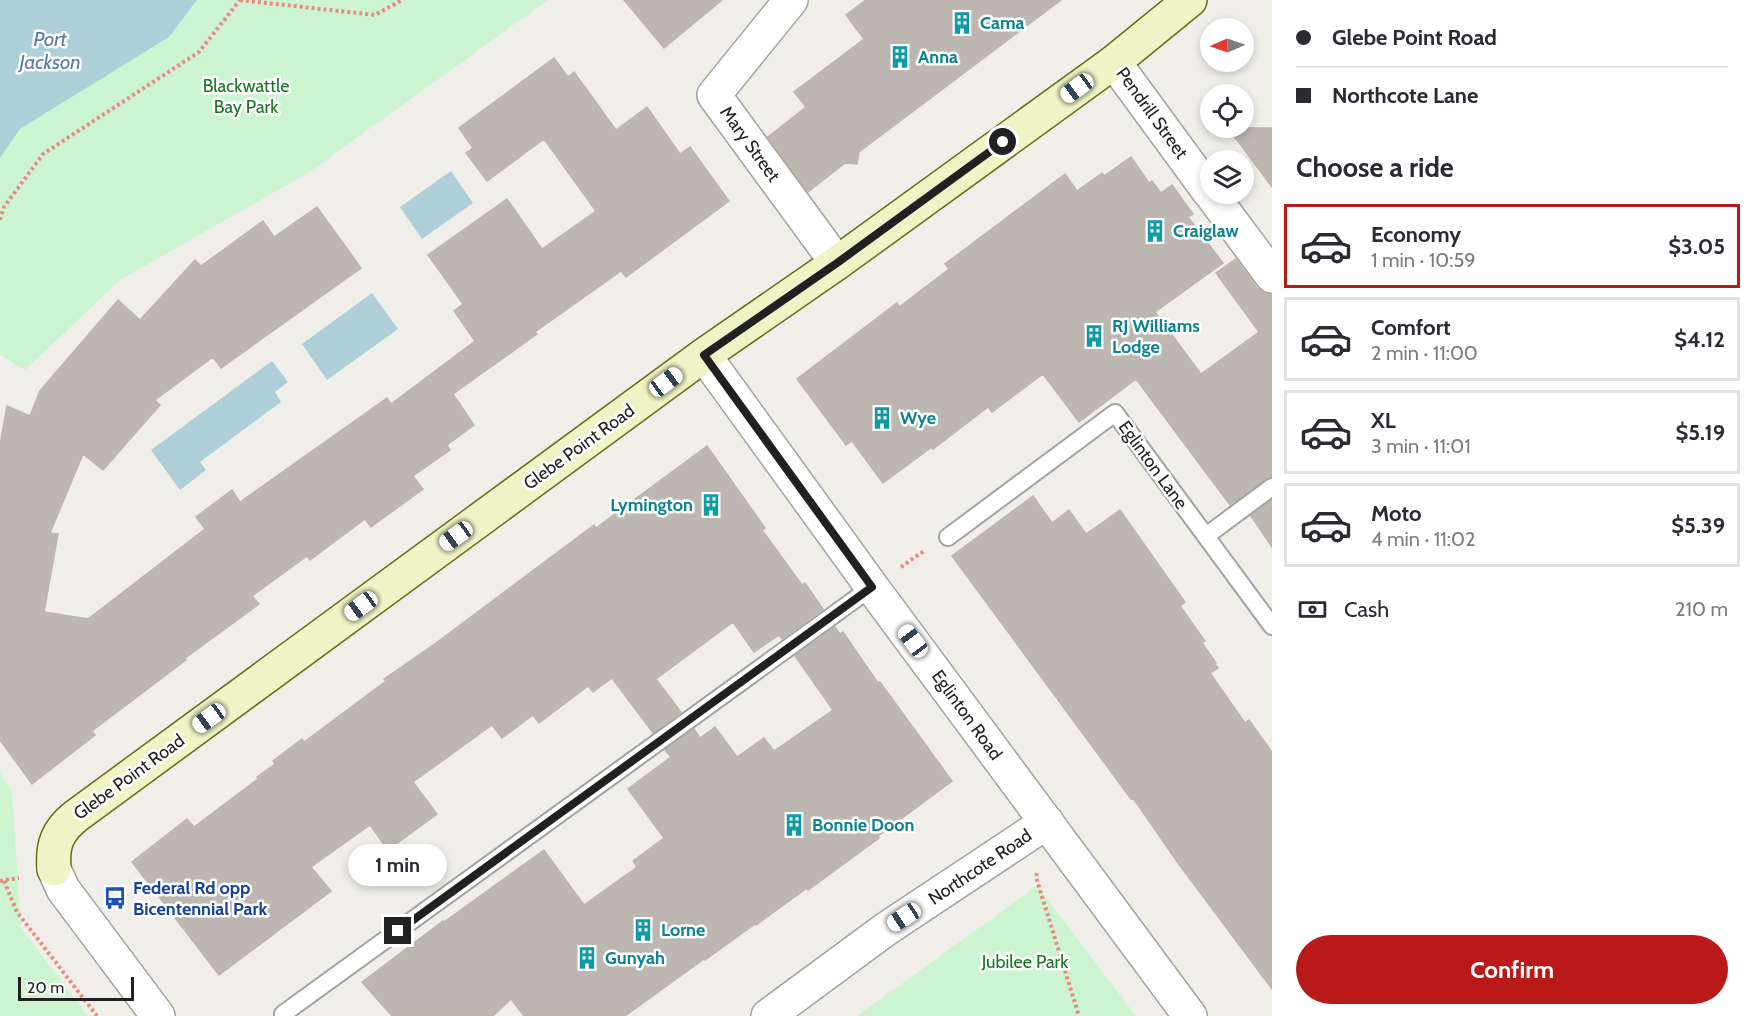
<!DOCTYPE html>
<meta charset="utf-8">
<style>
body{margin:0;font-family:Cabin,sans-serif;background:#f7f7f7;color:#2b2b33;height:100vh;display:flex;flex-direction:column;font-size:22px;white-space:nowrap}
*{box-sizing:border-box;margin:0}
p{font-size:20px;color:#7c7c81}
.icon{flex:none;width:33px;height:33px;fill:none;stroke:currentColor;stroke-width:2;stroke-linecap:round;stroke-linejoin:round}
.map{position:relative;flex:1;overflow:hidden}
.side{display:flex;flex-direction:column;background:#fff;width:480px}
.side>*{flex:none}
.hud{display:grid;align-content:center;height:132px;padding:0 24px;background:#fff}
.needle{width:39px;rotate:268deg}
.controls{position:absolute;left:1200px;top:18px;display:grid;gap:12px}
.controls a{display:grid;place-items:center;width:54px;height:54px;border-radius:50%;background:#fff;box-shadow:0 3px 9px #0003;font-size:30px}
.scale{position:absolute;left:18px;bottom:15px;width:116px;box-sizing:border-box;padding-left:6px;border:3px solid #212121;border-top:0;font-size:16px;line-height:21px;white-space:nowrap;color:#212121;-webkit-text-stroke:4px #fff;paint-order:stroke}
.end{position:absolute;width:27px;height:27px;margin:-14px;border:8px solid #212121;background:#fff;box-shadow:0 0 0 3px #fff}
.from{border-radius:50%}
.bubble{position:absolute;height:42px;border-radius:21px;background:#fff;box-shadow:0 3px 9px #0003;font-size:20px;font-weight:700;line-height:42px;text-align:center}
.car{position:absolute;width:18px;height:36px;margin:-18px -9px;border-radius:8px;box-shadow:0 0 4px 2px #0007;background:linear-gradient(#fff 24%,#345 0 40%,#fff 0 76%,#345 0 86%,#fff 0)}
.hud b{display:flex;align-items:center;gap:21px;height:57px;font-size:22px}
.hud b+b{border-top:2px solid #e1e1e2}
.hud i{width:15px;height:15px;background:#2b2b33}
ul{padding:0;list-style:none}
li{display:flex;align-items:center;gap:18px;height:84px;margin:0 12px 9px;padding:0 12px;border:3px solid #e1e1e2;border-radius:0px}
li div{flex:1}
li b{display:block;font-size:22px}
li em{font-style:normal;font-weight:700}
li.selected{border-color:#b91919}
li>.icon{width:54px;height:54px;stroke-width:1.5}
h2{padding:0 24px;font-size:27px;line-height:72px}
.pay{display:flex;align-items:center;gap:15px;height:66px;padding:0 24px;font-size:22px}
.pay p{margin-inline-start:auto}
.primary-button{display:flex;gap:12px;margin-top:auto;padding:12px 24px}
.primary-button a{flex:1;height:69px;border-radius:36px;background:#b91919;color:#fff;font-size:24px;font-weight:700;line-height:69px;text-align:center}
main{display:flex;flex:1;min-height:0}
.map>svg:first-child{display:block}
</style>
<main>
<div class="map">
<svg width="1272" height="1016" viewBox="0 0 1272 1016">
<rect width="100%" height="100%" fill="#f0eee9"/>
<!-- park -->
<path fill="#cdf4d0" d="M197,0H548L308,173L120,280L25,370L0,355V158L20,129L169,37Z
M0,773L12,792L21,928L88,1016H0Z
M1037,886L1136,1016H857Z"/>
<!-- water -->
<path fill="#afcfd8" d="M0,0H197L169,37L20,129L0,158Z
M451,171L473,203L422,239L400,207Z
M372,293L398,329L327,380L302,344Z
M272,361L288,382L275,392L281,402L200,462L206,470L180,490L151,450Z"/>
<!-- building -->
<path fill="#bdb7b2" stroke="#c0b5ad" stroke-width="1.5" d="M624,0H722L664,48Z
M866,0H1061L859,152L857,164L845,163L808,192L768,137L806,107L794,92L864,39L846,15Z
M554,58L568,77L574,72L616,130L647,107L680,154L690,147L729,201L626,277L621,271L535,332L537,334L453,394L474,425L447,445L450,450L413,476L423,489L371,527L365,519L310,560L307,556L252,596L259,604L184,659L186,660L92,731L95,735L32,784L0,740V445L7,406L30,416L40,391L118,300L140,320L195,260L201,266L263,221L274,237L317,207L361,268L221,368L213,357L155,400L160,405L103,470L83,454L50,533L58,534L44,612L88,619L205,529L196,517L232,490L240,502L387,398L391,404L475,341L454,311L463,304L428,255L507,199L542,249L596,211L544,139L487,181L466,153L473,148L459,128Z
M1228,128H1272V187Z
M1131,157L1149,183L1152,181L1161,193L1172,185L1193,214L1188,217L1223,263L1155,312L1201,374L1259,332L1216,273L1236,259L1257,288L1264,293L1272,294V477L1266,479L1230,505L1136,379L1079,422L1043,374L992,412L988,407L933,449L932,447L883,483L852,441L846,445L797,379L897,303L899,307L949,269L945,264L1065,174L1077,191L1102,173L1104,176Z
M707,446L765,528L762,530L802,585L805,583L823,609L782,639L779,635L754,652L733,622L656,679L681,712L653,733L612,678L593,692L588,686L539,723L533,715L502,738L492,725L413,782L437,814L388,850L370,825L311,867L331,891L219,975L132,862L187,819L194,827L258,779L257,777L275,764L273,761L302,739L304,742L386,681L384,679L436,643L594,525L596,528Z
M1033,496L1052,523L1069,510L1086,534L1120,510L1185,602L1180,606L1205,641L1202,643L1216,663L1215,664L1218,668L1210,673L1245,723L1249,720L1272,752V989L1178,863L1133,798L1131,799L952,556Z
M1272,500V547L1251,516Z
M835,627L840,634L843,632L878,683L880,682L952,781L878,836L879,838L808,890L807,888L756,925L755,924L705,960L704,959L625,1016H524L511,999L493,1016H392L362,982L443,921L444,922L544,850L584,905L637,867L633,861L664,838L628,789L671,757L665,750L694,729L700,738L715,727L737,757L764,738L774,751L833,710L795,656Z"/>
<g fill="none" stroke-linecap="round" stroke-linejoin="round">
<!-- lane casing -->
<g stroke="#a2a2a2" stroke-width="20">
<path id="lane" d="M1206,536L1272,487
M948,537L1115,413L1272,626
M283,1014L872,587"/>
</g>
<!-- street casing -->
<g stroke="#a2a2a2" stroke-width="36">
<path id="street" d="M791,0L714,95L837,263
M1114,62L1210,193
M1211,194L1272,276
M704,355L872,587L1190,1016
M54,869L63,889L158,1016
M768,1016L886,929L1047,822"/>
</g>
<!-- secondary casing -->
<g stroke="#646d13" stroke-width="36">
<path id="secondary" d="M54,869C52,845 57,831 76,816L704,355L837,263L1114,62L1190,0"/>
</g>
<!-- path -->
<path stroke="#ea8b81" stroke-width="4" stroke-dasharray="3 3" stroke-linecap="butt" d="M240,0L375,15L402,0
M0,220L4,207L43,154L199,52L240,0
M901,567L924,551
M1037,873L1036,877L1079,1016
M0,881L19,878
M4,881L17,912L97,1016"/>
<!-- lane -->
<use href="#lane" stroke="#fff" stroke-width="16"/>
<!-- street -->
<use href="#street" stroke="#fff" stroke-width="33"/>
<!-- secondary -->
<use href="#secondary" stroke="#f0f3c5" stroke-width="33"/>
</g>
<g fill="none" stroke-linecap="round" stroke-linejoin="round">
<!-- route -->
<path stroke="#212121" stroke-width="8" d="M398,931L872,587L704,355L837,263L1003,142"/>
</g>
<!-- icons -->
<defs>
<g id="building-bare" transform="scale(1.8)"><path d="M-4-6H4V6H1V3H-1V6H-4ZM-2.5-4.3h1.7v1.8h-1.7ZM.8-4.3h1.7v1.8H.8ZM-2.5-1h1.7V.8h-1.7ZM.8-1h1.7V.8H.8Z" fill="#0f9aa8" stroke="#fff" stroke-width="2.5" paint-order="stroke"/></g>
<g id="bus-bare" transform="scale(1.8)"><path d="M-5-6H5V4H4V6H2V4H-2V6H-4V4H-5ZM-3.5-4V0h7V-4ZM-3.5 1.2v1.5H-2V1.2ZM2 1.2v1.5H3.5V1.2Z" fill="#1a4fb4" stroke="#fff" stroke-width="2.5" paint-order="stroke"/></g>
</defs>
<g fill-rule="evenodd">
<use href="#building-bare" x="962" y="23"/>
<use href="#building-bare" x="900" y="57"/>
<use href="#building-bare" x="1155" y="231"/>
<use href="#building-bare" x="1094" y="336"/>
<use href="#building-bare" x="882" y="418"/>
<use href="#building-bare" x="711" y="505"/>
<use href="#building-bare" x="794" y="825"/>
<use href="#bus-bare" x="115" y="898"/>
<use href="#building-bare" x="643" y="930"/>
<use href="#building-bare" x="587" y="958"/>
</g>
<g text-anchor="middle" stroke-width="5" stroke-linejoin="round" paint-order="stroke">
<!-- culture labels -->
<g font-size="18" font-weight="bold" fill="#0d838f" stroke="#fff" text-anchor="start">
<text x="980" y="29">Cama</text>
<text x="918" y="63">Anna</text>
<text x="1173" y="237">Craiglaw</text>
<text x="1112" y="332">RJ Williams<tspan x="1112" dy="21">Lodge</tspan></text>
<text x="900" y="424">Wye</text>
<text x="693" y="511" text-anchor="end">Lymington</text>
<text x="812" y="831">Bonnie Doon</text>
<text x="661" y="936">Lorne</text>
<text x="605" y="964">Gunyah</text>
</g>
<!-- park labels -->
<g font-size="18" fill="#1a7421" stroke="#fff">
<text x="246" y="92">Blackwattle<tspan x="246" dy="21">Bay Park</tspan></text>
<text x="1025" y="968">Jubilee Park</text>
</g>
<!-- street labels -->
<g font-size="18" fill="#212121" stroke="#fff">
<text transform="translate(1152 113) rotate(54)" y="6">Pendrill Street</text>
<text transform="translate(750 144) rotate(54)" y="6">Mary Street</text>
<text transform="translate(579 447) rotate(-36)" y="6">Glebe Point Road</text>
<text transform="translate(1153 465) rotate(54)" y="6">Eglinton Lane</text>
<text transform="translate(967 715) rotate(54)" y="6">Eglinton Road</text>
<text transform="translate(129 777) rotate(-36)" y="6">Glebe Point Road</text>
<text transform="translate(980 867) rotate(-34)" y="6">Northcote Road</text>
</g>
<!-- transit labels -->
<g font-size="18" font-weight="bold" fill="#164399" stroke="#fff" text-anchor="start">
<text x="133" y="894">Federal Rd opp<tspan x="133" dy="21">Bicentennial Park</tspan></text>
</g>
<!-- water labels -->
<g font-size="20" font-style="italic" fill="#547a9f" stroke="#fff">
<text x="50" y="46">Port<tspan x="50" dy="23">Jackson</tspan></text>
</g>
</g>
</svg>
<div class="controls">
<a><svg class="needle" viewBox="-14 -14 28 28"><path d="M0-13l5 13h-10z" fill="#e53935"/><path d="M0 13l5-13h-10z" fill="#7c7c81"/></svg></a>
<a><svg class="icon" aria-label="locate" viewBox="0 0 24 24"><circle cx="12" cy="12" r="6"/><path d="M12 2v4M12 18v4M2 12h4M18 12h4"/></svg></a>
<a><svg class="icon" aria-label="layers" viewBox="0 0 24 24"><path d="M12 4l9 5-9 5-9-5zM3 14l9 5 9-5"/></svg></a>
</div>
<div class="scale">20 m</div>
<i class="end from" style="left:1003px;top:142px"></i>
<i class="end" style="left:398px;top:931px"></i>
<div class="bubble" style="left:348px;top:844px;width:99px">1 min</div>
<i class="car" style="left:1077px;top:88px;rotate:234deg"></i>
<i class="car" style="left:666px;top:382px;rotate:54deg"></i>
<i class="car" style="left:456px;top:536px;rotate:234deg"></i>
<i class="car" style="left:361px;top:606px;rotate:234deg"></i>
<i class="car" style="left:913px;top:641px;rotate:323deg"></i>
<i class="car" style="left:209px;top:718px;rotate:234deg"></i>
<i class="car" style="left:904px;top:917px;rotate:237deg"></i>
</div>
<section class="side">
<div class="hud">
<b><i class="from"></i>Glebe Point Road</b>
<b><i></i>Northcote Lane</b>
</div>
<h2>Choose a ride</h2>
<ul>
<li class="selected"><svg class="icon" aria-label="car" viewBox="0 0 24 24"><path d="M5 17H2v-5l4-1 3-4h7l3 4 3 1v5h-3M9 17h6M6 11h13"/><circle cx="7" cy="17" r="2"/><circle cx="17" cy="17" r="2"/></svg><div><b>Economy</b><p>1 min · 10:59</p></div><em>$3.05</em></li>
<li><svg class="icon" aria-label="car" viewBox="0 0 24 24"><path d="M5 17H2v-5l4-1 3-4h7l3 4 3 1v5h-3M9 17h6M6 11h13"/><circle cx="7" cy="17" r="2"/><circle cx="17" cy="17" r="2"/></svg><div><b>Comfort</b><p>2 min · 11:00</p></div><em>$4.12</em></li>
<li><svg class="icon" aria-label="car" viewBox="0 0 24 24"><path d="M5 17H2v-5l4-1 3-4h7l3 4 3 1v5h-3M9 17h6M6 11h13"/><circle cx="7" cy="17" r="2"/><circle cx="17" cy="17" r="2"/></svg><div><b>XL</b><p>3 min · 11:01</p></div><em>$5.19</em></li>
<li><svg class="icon" aria-label="car" viewBox="0 0 24 24"><path d="M5 17H2v-5l4-1 3-4h7l3 4 3 1v5h-3M9 17h6M6 11h13"/><circle cx="7" cy="17" r="2"/><circle cx="17" cy="17" r="2"/></svg><div><b>Moto</b><p>4 min · 11:02</p></div><em>$5.39</em></li>
</ul>
<div class="pay"><svg class="icon" aria-label="cash" viewBox="0 0 24 24"><path d="M3 7h18v10H3z"/><circle cx="12" cy="12" r="2"/></svg>Cash<p>210 m</p></div>
<div class="primary-button"><a>Confirm</a></div>
</section>
</main>
